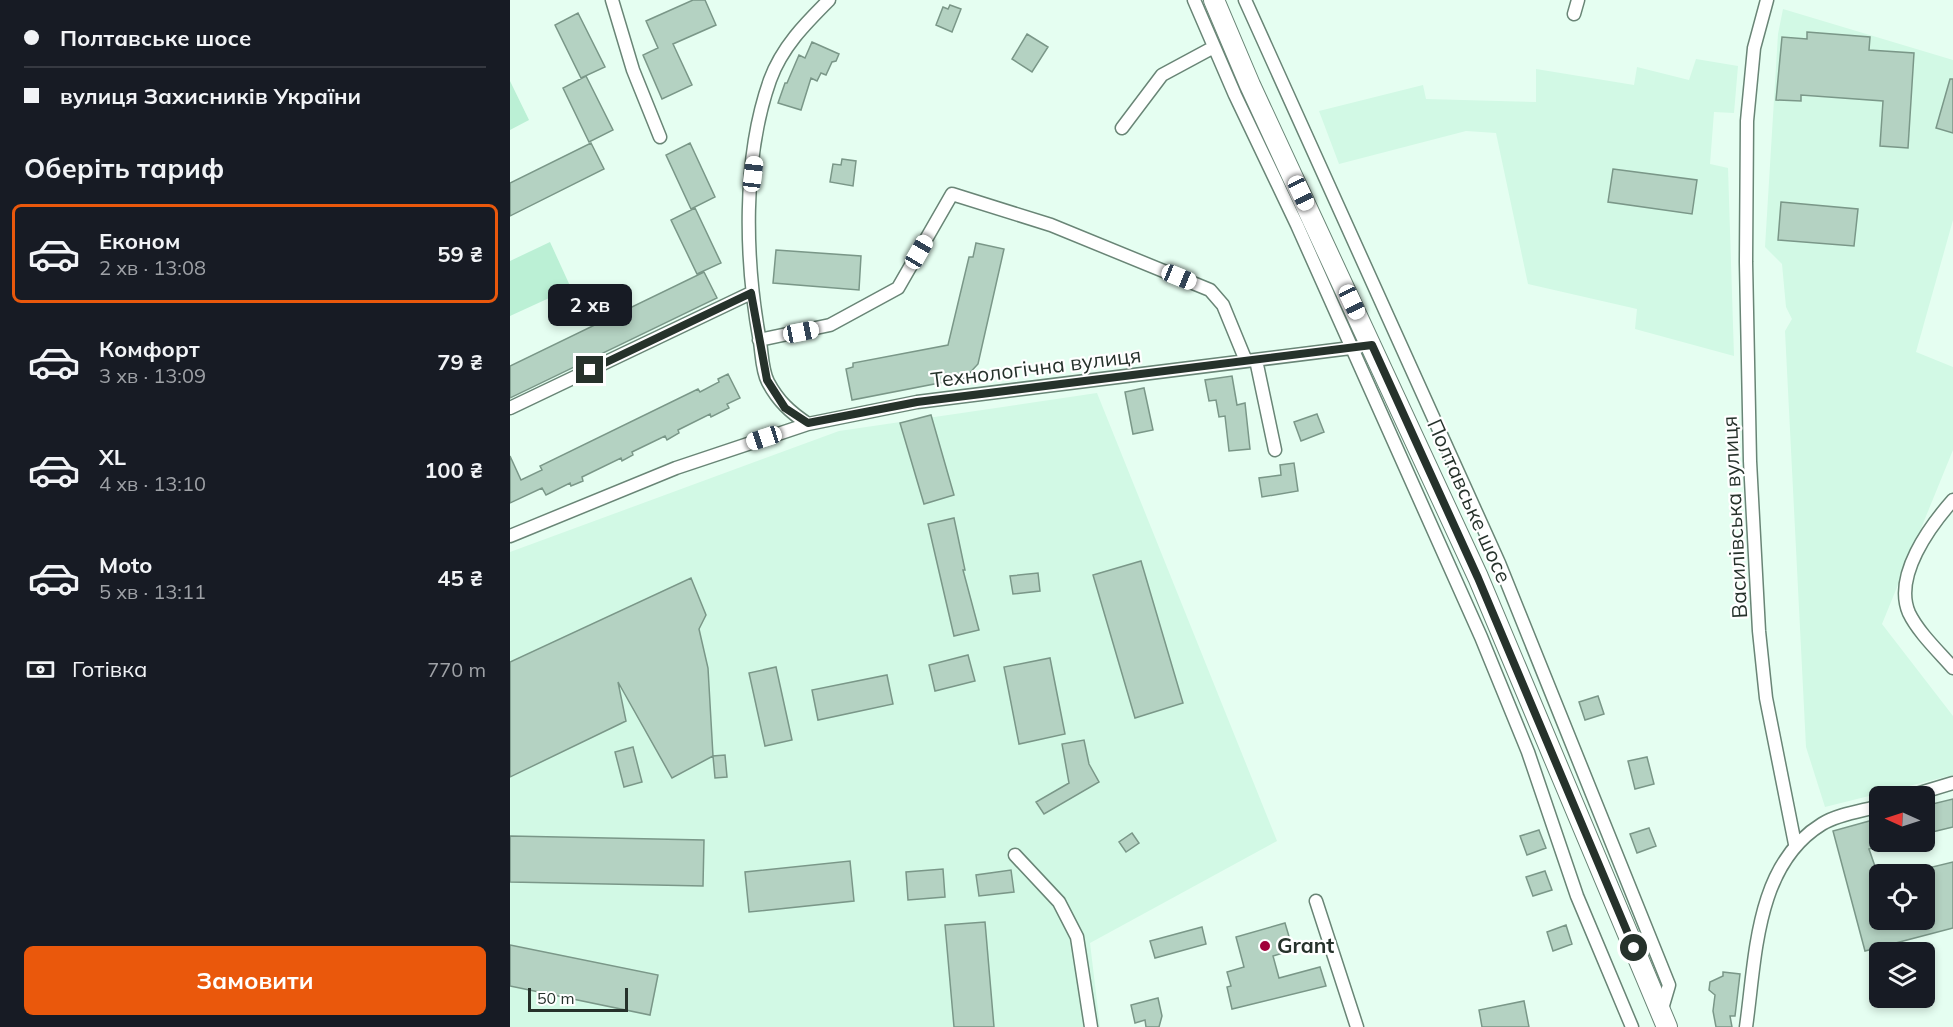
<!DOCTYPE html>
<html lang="uk">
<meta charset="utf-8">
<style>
body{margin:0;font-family:Mulish,sans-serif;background:#20242c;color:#f1f3f6;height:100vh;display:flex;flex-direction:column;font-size:22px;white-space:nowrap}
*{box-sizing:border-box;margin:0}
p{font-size:20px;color:#9ea1a6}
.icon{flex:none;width:33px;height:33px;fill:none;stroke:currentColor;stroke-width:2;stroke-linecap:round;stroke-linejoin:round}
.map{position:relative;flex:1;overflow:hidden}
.details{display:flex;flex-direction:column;background:#171b24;width:510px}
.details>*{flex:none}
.banner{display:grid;align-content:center;height:132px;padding:0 24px;background:#171b24}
.needle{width:39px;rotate:273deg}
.tools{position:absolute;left:1359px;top:786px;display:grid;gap:12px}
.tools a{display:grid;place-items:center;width:66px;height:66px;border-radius:9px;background:#171b24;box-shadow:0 3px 9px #0003;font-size:30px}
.scale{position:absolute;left:18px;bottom:15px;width:100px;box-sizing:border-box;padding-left:6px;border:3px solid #26322b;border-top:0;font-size:16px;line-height:21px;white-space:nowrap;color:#26322b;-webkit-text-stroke:4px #fff;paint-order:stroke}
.end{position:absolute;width:27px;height:27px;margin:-14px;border:8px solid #26322b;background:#fff;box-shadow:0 0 0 3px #fff}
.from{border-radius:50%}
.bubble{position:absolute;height:42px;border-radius:9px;background:#171b24;box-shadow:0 3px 9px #0003;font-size:20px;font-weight:700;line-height:42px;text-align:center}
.car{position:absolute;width:18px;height:36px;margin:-18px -9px;border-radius:8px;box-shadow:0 0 4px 2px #0007;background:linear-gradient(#fff 24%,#345 0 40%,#fff 0 76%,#345 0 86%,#fff 0)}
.banner b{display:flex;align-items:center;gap:21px;height:57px;font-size:22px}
.banner b+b{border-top:2px solid #363941}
.banner i{width:15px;height:15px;background:#f1f3f6}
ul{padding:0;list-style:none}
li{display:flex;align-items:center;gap:18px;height:99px;margin:0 12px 9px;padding:0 12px;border:3px solid transparent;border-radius:9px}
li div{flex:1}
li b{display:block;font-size:22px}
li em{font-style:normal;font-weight:700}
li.current{border-color:#ea580c}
li>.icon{width:54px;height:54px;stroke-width:1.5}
h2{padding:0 24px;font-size:27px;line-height:72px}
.pay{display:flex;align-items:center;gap:15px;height:66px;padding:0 24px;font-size:22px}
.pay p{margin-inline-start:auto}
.cta{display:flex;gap:12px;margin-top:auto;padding:12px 24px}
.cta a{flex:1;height:69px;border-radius:9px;background:#ea580c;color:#fff;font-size:24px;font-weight:700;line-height:69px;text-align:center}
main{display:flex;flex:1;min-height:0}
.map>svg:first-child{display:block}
</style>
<main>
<section class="details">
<div class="banner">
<b><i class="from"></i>Полтавське шосе</b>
<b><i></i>вулиця Захисників України</b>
</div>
<h2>Оберіть тариф</h2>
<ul>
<li class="current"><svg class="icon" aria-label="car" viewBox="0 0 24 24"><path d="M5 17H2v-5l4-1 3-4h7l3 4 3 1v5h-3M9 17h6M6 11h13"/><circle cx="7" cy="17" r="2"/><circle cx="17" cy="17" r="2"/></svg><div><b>Економ</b><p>2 хв · 13:08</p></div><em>59 ₴</em></li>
<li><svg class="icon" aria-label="car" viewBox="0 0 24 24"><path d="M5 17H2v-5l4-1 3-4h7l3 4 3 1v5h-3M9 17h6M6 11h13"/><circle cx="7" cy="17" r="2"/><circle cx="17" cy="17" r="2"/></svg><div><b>Комфорт</b><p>3 хв · 13:09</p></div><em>79 ₴</em></li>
<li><svg class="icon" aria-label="car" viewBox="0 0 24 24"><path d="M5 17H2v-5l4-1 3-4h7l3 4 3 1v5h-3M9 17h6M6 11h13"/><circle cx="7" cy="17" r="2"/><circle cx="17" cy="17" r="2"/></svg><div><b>XL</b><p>4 хв · 13:10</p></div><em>100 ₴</em></li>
<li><svg class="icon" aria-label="car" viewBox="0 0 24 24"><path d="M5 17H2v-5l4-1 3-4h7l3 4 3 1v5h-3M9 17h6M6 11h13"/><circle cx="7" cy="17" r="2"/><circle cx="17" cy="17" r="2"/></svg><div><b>Moto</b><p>5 хв · 13:11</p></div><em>45 ₴</em></li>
</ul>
<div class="pay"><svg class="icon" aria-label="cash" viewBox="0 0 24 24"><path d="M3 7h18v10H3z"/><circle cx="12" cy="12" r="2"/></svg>Готівка<p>770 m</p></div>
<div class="cta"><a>Замовити</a></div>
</section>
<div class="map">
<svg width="1443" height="1027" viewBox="0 0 1443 1027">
<rect width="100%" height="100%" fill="#e5fef1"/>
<!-- built -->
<path fill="#d2f9e5" d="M1273,9L1443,60V220L1406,352L1443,367V450L1372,624L1443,716V775L1315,807L1296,747L1275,331L1282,319L1276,307L1272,264L1255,247L1268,34Z
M1186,59L1228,66L1224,113L1204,112L1200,164L1218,168L1224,356L1125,329L1127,309L1018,284L986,133L956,131L829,164L809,111L913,85L916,99L1026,102V69L1124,85L1127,67L1179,80Z
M587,393L767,841L580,943L590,1027H0V552L329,431Z"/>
<!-- green -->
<path fill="#bbf0d5" d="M0,81L19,120L0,130Z
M40,242L61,288L0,316V261Z"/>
<!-- building -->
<path fill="#b4d2c2" stroke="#7a9788" stroke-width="1.5" d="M183,0H195L206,25L163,44L182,85L152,99L133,55L148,48L136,21Z
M440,5L451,9L442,32L426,25L433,7L438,9Z
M68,13L95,67L71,78L45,25Z
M1297,32L1360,37L1359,50L1404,53L1398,148L1370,146L1373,101L1291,95V101L1266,100L1272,37L1297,39Z
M517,34L538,47L522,72L502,59Z
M302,42L329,54L326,61L322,62L316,75L311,73L307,81L301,78L291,110L268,103L275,83H277L289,55L295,58Z
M76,76L103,130L79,142L53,88Z
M1440,79H1443V133L1426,128Z
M81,143L94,169L0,216V183Z
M180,143L205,197L181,209L156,155Z
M332,159L346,161L343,186L320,182L323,164L331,165Z
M1103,169L1187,180L1182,214L1098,202Z
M1271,202L1348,209L1344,246L1268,240Z
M185,208L211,263L187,274L161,220Z
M466,243L494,249L468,364L455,378L342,400L336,369L343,367V363L438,345L459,257H463Z
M266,250L351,256L349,290L263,283Z
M194,272L207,298L0,398V366Z
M218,374L230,398L217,404L219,408L201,417L200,414L168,430L169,433L157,440L155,436L122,452L123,455L112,461L111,458L72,477L73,481L61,486L60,483L36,495L32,488L0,503V456L11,480L32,470L30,466L188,389L190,392L209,382L208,379Z
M722,376L727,405L735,403L740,449L719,451L715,416L709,417L706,400L699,401L695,380Z
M634,388L643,430L623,434L615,392Z
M807,414L814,432L791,441L784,422Z
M421,415L444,495L414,504L390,423Z
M784,463L788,491L752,497L749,478L771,475L770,465Z
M444,518L455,570H453L469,630L444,636L418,524Z
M631,561L673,703L625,718L583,575Z
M528,573L530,591L503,594L500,576Z
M181,578L196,615L189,629L198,668L203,756L162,778L108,682L116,721L0,777V662Z
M458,655L465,681L425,691L419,665Z
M540,658L555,734L509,744L494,667Z
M266,667L282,740L255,746L239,673Z
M377,675L383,704L308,720L302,690Z
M1088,696L1094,714L1075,720L1069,702Z
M574,740L579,764L589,782L534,814L526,802L559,783L552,744Z
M123,747L132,782L114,787L105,752Z
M215,755L217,777L205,778L203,756Z
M1137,757L1144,784L1125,789L1118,761Z
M1443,799V827L1414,834V806Z
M1370,818V846L1359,849L1370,881V924L1387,920H1414V869L1443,862V928L1355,951L1323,831Z
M1139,828L1146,846L1127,853L1120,834Z
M1029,830L1036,848L1017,855L1010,836Z
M622,833L629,843L616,852L609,842Z
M0,836L194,840L193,886L0,882Z
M340,861L344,901L239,912L235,872Z
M433,869L435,897L398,900L396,872Z
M501,870L504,892L469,896L466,875Z
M1035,871L1042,890L1023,896L1016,877Z
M475,922L484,1027H444L435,925Z
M775,923L783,950L763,956L769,978L810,967L816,986L722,1009L717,987L721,986L717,972L734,967L726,937Z
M1056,925L1062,944L1043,951L1037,932Z
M692,927L696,944L645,958L640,941Z
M0,945L148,975L140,1015L0,986Z
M1213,972L1230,974L1225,1016H1220L1222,1027H1206L1203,1011L1205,995L1199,990L1200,982L1213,976Z
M648,998L652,1016L649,1027H636L635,1020L625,1023L621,1005Z
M1014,1001L1019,1027H972L969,1010Z"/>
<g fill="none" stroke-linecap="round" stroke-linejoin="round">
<!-- minor casing -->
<g stroke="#698576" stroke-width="15">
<path id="minor" d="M102,0L123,70L150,137
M684,0L725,95L787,225L971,637L1018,752L1067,896L1122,1027
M735,0L989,563L1159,985L1151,1012
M1257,0L1244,48L1237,121L1236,262L1240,461L1249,631L1256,698L1285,844
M1064,14L1068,0
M612,128L652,75L704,47
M249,340L320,325L388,288L442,194L541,225L700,290L713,305L736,361
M746,360L765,450
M0,408L241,293
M298,424C280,412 268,401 258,382C252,371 252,354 250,342C235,261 232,159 260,80C272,47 295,24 319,0
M1443,500C1420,526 1383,576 1399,613C1408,632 1429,652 1443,668
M0,536L166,468L298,424L407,402L849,347
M1400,796L1443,783
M505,855L549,902L567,937L581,1027
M806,901L847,1027
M1236,1027C1246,957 1245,865 1312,824C1328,814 1352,811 1370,806"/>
</g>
<!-- trunk casing -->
<g stroke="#698576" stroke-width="22">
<path id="trunk" d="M704,0L740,85L968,577L1157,1027"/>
</g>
<!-- minor -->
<use href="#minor" stroke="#fff" stroke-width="12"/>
<!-- trunk -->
<use href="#trunk" stroke="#fff" stroke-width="20"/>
</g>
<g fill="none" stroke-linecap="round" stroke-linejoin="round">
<!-- route -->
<path stroke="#26322b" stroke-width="8" d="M80,370L241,293L257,380L275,408L298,423L407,402L862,345L968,578L1124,948"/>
</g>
<!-- markers -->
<circle fill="#a00039" stroke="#fff" stroke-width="2" cx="755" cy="946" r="6"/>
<g text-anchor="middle" stroke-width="4.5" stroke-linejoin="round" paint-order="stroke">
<!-- street labels -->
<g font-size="21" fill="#26322b" stroke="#fff">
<text transform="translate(526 368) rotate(-7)" y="7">Технологічна вулиця</text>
<text transform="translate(959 501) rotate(66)" y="7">Полтавське шосе</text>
<text transform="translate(1225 517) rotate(-93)" y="7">Василівська вулиця</text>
</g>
<!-- poi labels -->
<g font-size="21" font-weight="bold" fill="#26322b" stroke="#fff" text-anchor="start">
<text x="767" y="953">Grant</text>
</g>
</g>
</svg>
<div class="tools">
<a><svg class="needle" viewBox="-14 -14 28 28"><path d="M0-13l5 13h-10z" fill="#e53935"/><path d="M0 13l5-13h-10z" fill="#9ea1a6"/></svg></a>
<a><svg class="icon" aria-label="locate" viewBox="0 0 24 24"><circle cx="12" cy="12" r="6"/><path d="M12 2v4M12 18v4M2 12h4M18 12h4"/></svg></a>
<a><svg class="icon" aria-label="layers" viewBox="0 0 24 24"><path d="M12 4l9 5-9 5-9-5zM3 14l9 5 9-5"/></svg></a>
</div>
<div class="scale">50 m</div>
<i class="end from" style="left:1124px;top:948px"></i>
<i class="end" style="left:80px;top:370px"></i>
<div class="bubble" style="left:38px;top:284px;width:84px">2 хв</div>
<i class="car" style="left:243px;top:174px;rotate:7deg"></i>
<i class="car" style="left:791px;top:193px;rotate:155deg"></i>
<i class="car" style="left:409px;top:252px;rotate:30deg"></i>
<i class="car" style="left:669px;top:277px;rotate:112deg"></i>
<i class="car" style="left:842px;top:302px;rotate:155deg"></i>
<i class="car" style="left:291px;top:332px;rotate:79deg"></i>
<i class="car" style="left:254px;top:438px;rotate:252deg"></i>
</div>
</main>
